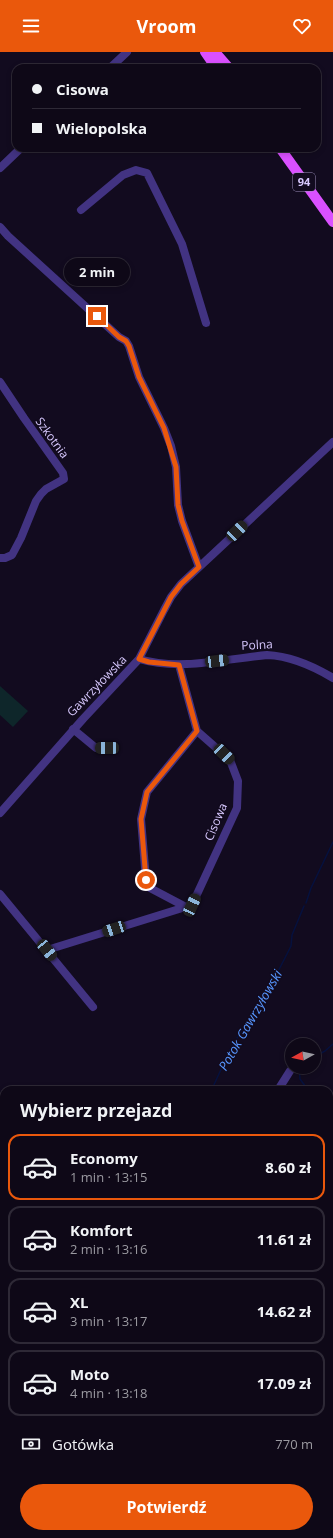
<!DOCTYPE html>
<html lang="pl">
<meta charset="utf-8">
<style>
body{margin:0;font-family:"Open Sans",sans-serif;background:#171120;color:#f1f3f6;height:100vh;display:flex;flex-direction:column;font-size:15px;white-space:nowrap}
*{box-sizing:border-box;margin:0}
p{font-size:13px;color:#9b9aa1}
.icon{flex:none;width:22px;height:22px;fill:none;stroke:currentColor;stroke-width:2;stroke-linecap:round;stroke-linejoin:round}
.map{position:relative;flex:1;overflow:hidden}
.drawer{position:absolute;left:0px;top:1034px;width:333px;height:452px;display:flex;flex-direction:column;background:#0e0817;border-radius:12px 12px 0 0;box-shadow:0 2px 6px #0003,0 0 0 1px #2e2936}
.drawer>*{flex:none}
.banner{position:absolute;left:12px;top:12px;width:309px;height:88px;border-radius:12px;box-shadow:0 2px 6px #0003,0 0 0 1px #2e2936;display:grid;align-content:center;height:88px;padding:0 20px;background:#0e0817}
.needle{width:26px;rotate:262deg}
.fabs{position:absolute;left:285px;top:986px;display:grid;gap:8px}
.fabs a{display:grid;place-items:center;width:36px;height:36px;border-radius:50%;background:#0e0817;box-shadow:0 2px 6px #0003,0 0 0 1px #2e2936;font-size:20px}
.end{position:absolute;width:18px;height:18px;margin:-9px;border:5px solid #ea580c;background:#fff;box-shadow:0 0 0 2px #fff}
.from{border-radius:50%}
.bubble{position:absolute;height:28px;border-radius:14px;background:#0e0817;box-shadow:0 2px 6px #0003,0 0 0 1px #2e2936;font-size:13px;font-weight:700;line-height:28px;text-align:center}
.car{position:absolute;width:12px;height:24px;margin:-12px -6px;border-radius:5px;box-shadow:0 0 3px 1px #0007;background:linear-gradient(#222 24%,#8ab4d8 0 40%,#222 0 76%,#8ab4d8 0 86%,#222 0)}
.banner b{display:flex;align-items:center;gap:14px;height:38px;font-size:15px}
.banner b+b{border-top:1px solid #2e2936}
.banner i{width:10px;height:10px;background:#f1f3f6}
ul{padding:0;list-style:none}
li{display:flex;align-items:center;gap:12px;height:66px;margin:0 8px 6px;padding:0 12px;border:2px solid #2e2936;border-radius:12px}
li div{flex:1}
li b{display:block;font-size:15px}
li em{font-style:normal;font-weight:700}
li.active{border-color:#ea580c}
li>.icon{width:36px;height:36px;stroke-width:1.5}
h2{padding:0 20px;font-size:18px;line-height:48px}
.pay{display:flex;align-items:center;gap:10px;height:44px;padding:0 20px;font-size:15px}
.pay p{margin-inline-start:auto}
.button{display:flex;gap:8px;margin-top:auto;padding:8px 20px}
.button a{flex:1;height:46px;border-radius:24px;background:#ea580c;color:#fff;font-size:16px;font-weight:700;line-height:46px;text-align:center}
header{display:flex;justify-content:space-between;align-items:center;height:52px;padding:0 20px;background:#ea580c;color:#fff;font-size:18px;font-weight:700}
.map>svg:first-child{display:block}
</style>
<header><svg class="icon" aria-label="menu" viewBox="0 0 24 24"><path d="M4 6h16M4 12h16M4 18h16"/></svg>Vroom<svg class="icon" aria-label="heart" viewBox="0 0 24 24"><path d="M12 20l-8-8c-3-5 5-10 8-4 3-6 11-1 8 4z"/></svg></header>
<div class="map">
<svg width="333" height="1486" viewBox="0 0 333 1486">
<rect width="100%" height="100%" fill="#120b1f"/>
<!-- green -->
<path fill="#0e262a" d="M0,634L28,659L13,675L0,663Z
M333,1400V1486H193L194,1482H329V1402Z"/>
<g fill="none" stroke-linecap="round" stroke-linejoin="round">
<!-- stream -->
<path stroke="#06113e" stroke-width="1.5" d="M306,851L311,836L333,790
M314,1005L325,999L333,992
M299,1015L300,1027L308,1038
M212,1037L230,998L240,981L256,962L265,948L270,935L288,900L291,894L292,883L304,854
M329,1055L333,1054
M329,1134L333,1129
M0,1456L4,1459
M215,1482L219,1486"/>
<!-- minor -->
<path stroke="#423382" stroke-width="8" d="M110,16L127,0
M0,116L21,96
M81,158L123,123L136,118L147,121L182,192L206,271
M0,175L8,184L119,285L126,289L129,294L139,325L164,376L171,394L176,415L178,453L182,469L199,515
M0,330L24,366L63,421L64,427L46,437L41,442L36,449L21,486L12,503L5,506H0
M139,607C180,619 225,607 267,603C290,604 313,614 333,626
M73,677L96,696H107
M0,761L83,667L139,607L164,558L171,545L181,532L333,390
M0,842L93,955
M186,855L150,836L146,828L141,767L147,740L197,679
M47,898L192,853L237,756L238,729L230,708L197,679L179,613
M278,1038L290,1019
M0,1159L4,1155
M329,1183L333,1175
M0,1272L4,1276
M329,1277L333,1280
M0,1341L4,1337
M329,1370L333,1372
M0,1439L4,1435
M143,1486L144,1482"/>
<!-- major -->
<path stroke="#da50ff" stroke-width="10" d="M205,0L216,16
M215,0L229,16
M280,96L333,170"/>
</g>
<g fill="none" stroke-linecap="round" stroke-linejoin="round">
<!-- route -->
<path stroke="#ea580c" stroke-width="5" d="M97,264L119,285L126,289L129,294L139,325L164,376L176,415L178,453L182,469L199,515L181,532L171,545L139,607L149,610L179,613L197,679L147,740L141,767L146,828"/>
</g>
<g text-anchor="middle" stroke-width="3" stroke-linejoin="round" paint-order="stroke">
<!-- shield labels -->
<rect fill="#120b1f" stroke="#9d90bc" stroke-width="1" x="293" y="121" width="22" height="18" rx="3"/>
<g font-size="11" font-weight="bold" fill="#d8c9ff">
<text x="304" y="134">94</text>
</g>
<!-- street labels -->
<g font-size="12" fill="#d8c9ff" stroke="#120b1f">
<text transform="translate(52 386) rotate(54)" y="4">Szkotnia</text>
<text transform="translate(257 593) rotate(-3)" y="4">Polna</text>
<text transform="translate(97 634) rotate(-46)" y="4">Gawrzyłowska</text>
<text transform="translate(216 770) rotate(-67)" y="4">Cisowa</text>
</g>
<!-- water labels -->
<g font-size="13" font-style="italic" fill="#5796ff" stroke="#120b1f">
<text transform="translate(250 968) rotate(-60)" y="5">Potok Gawrzyłowski</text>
</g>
</g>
</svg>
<div class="fabs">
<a><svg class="needle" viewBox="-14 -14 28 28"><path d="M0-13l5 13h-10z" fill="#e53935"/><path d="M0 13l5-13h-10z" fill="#9b9aa1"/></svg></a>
</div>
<i class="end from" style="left:146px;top:828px"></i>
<i class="end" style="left:97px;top:264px"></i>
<div class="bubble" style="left:64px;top:206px;width:66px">2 min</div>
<i class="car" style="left:237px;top:479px;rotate:46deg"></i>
<i class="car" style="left:217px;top:609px;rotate:83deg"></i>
<i class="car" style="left:107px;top:696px;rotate:270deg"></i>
<i class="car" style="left:224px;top:702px;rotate:134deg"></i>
<i class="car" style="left:192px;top:853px;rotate:25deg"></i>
<i class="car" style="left:114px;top:877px;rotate:252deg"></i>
<i class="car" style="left:47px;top:898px;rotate:141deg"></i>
<div class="banner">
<b><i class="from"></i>Cisowa</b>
<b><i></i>Wielopolska</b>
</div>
<section class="drawer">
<h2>Wybierz przejazd</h2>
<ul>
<li class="active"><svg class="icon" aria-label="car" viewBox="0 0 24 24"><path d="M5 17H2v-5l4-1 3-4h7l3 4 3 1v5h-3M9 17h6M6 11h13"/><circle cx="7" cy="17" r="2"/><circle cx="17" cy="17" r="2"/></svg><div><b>Economy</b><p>1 min · 13:15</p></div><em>8.60 zł</em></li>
<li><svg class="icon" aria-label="car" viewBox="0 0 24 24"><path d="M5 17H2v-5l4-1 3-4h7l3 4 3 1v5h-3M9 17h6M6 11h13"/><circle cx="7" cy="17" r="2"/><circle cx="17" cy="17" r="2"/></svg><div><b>Komfort</b><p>2 min · 13:16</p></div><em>11.61 zł</em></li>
<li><svg class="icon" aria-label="car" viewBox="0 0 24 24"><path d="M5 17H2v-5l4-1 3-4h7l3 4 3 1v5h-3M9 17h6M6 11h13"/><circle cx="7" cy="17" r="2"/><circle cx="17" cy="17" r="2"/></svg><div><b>XL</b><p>3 min · 13:17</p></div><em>14.62 zł</em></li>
<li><svg class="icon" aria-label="car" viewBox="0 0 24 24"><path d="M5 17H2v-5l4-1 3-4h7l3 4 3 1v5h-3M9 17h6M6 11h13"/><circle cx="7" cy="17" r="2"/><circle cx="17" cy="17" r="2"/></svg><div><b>Moto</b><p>4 min · 13:18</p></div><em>17.09 zł</em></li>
</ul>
<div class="pay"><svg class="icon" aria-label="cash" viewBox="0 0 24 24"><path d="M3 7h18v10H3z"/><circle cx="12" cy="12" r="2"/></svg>Gotówka<p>770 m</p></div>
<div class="button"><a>Potwierdź</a></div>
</section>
</div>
